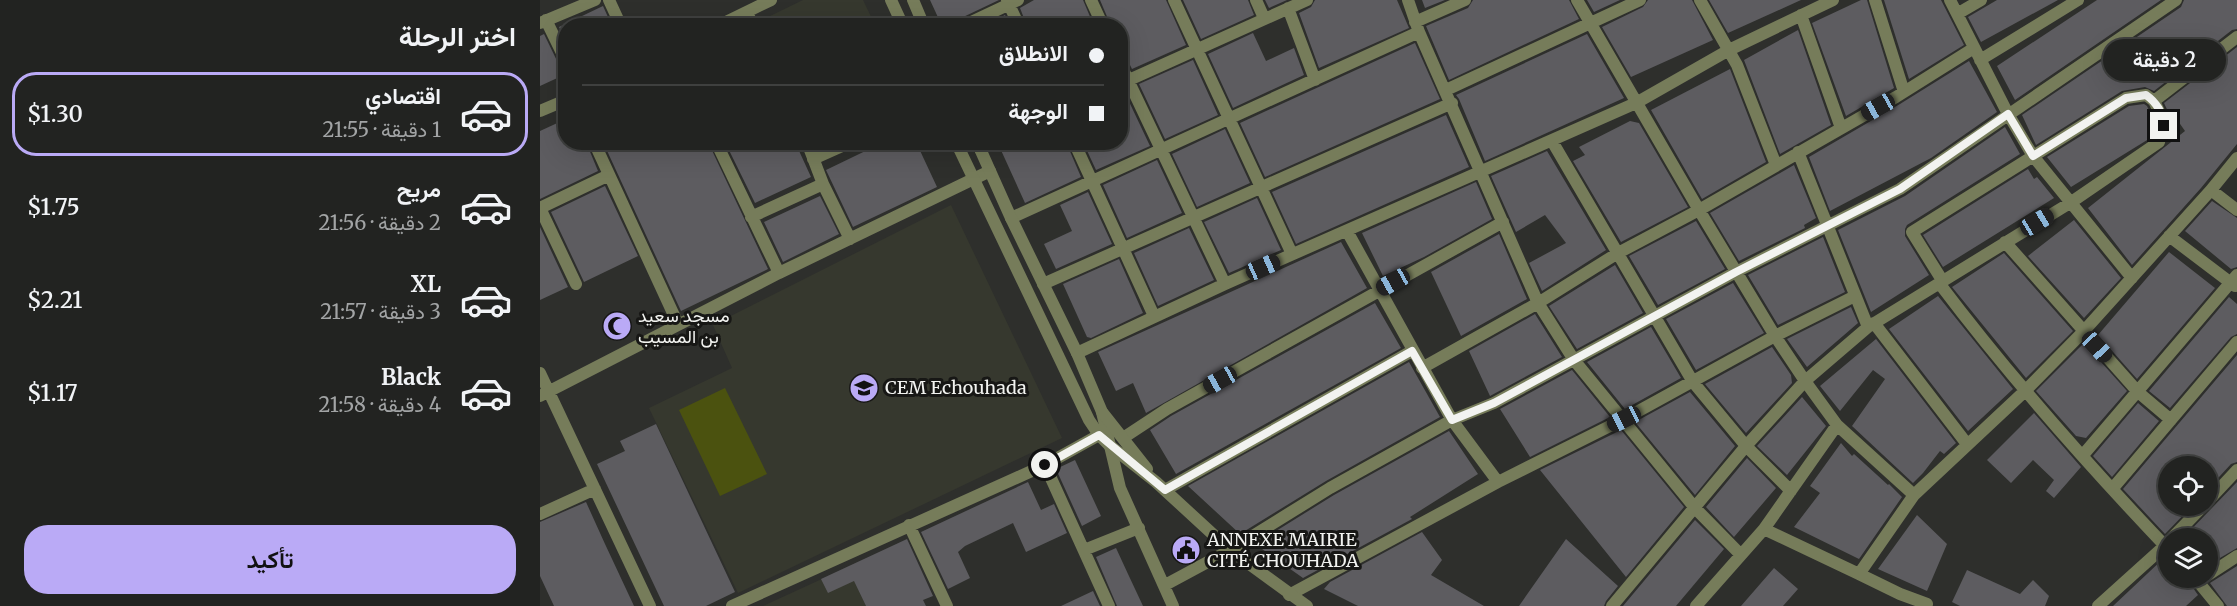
<!DOCTYPE html>
<html lang="ar">
<meta charset="utf-8">
<style>
body{margin:0;font-family:Merriweather,Vazirmatn,serif;background:#2e2f2e;color:#f1f3f6;direction:rtl;height:100vh;display:flex;flex-direction:column;font-size:22px;white-space:nowrap}
*{box-sizing:border-box;margin:0}
p{font-size:20px;color:#a2a4a5}
.icon{flex:none;width:33px;height:33px;fill:none;stroke:currentColor;stroke-width:2;stroke-linecap:round;stroke-linejoin:round}
.map{position:relative;flex:1;overflow:hidden;direction:ltr}
.details{display:flex;flex-direction:column;background:#222321;width:540px}
.details>*{flex:none}
.top-card{position:absolute;left:18px;top:18px;width:570px;height:132px;border-radius:24px;box-shadow:0 6px 24px #0002,0 0 0 2px #3f403f;direction:rtl;display:grid;align-content:center;height:132px;padding:0 24px;background:#222321}
.controls{position:absolute;left:1618px;top:456px;display:grid;gap:12px}
.controls a{display:grid;place-items:center;width:60px;height:60px;border-radius:50%;background:#222321;box-shadow:0 6px 24px #0002,0 0 0 2px #3f403f;font-size:30px}
.end{position:absolute;width:27px;height:27px;margin:-14px;border:8px solid #f2f3f0;background:#111;box-shadow:0 0 0 3px #111}
.from{border-radius:50%}
.bubble{position:absolute;height:42px;border-radius:21px;background:#222321;box-shadow:0 6px 24px #0002,0 0 0 2px #3f403f;font-size:20px;font-weight:600;line-height:42px;text-align:center;direction:rtl}
.car{position:absolute;width:18px;height:36px;margin:-18px -9px;border-radius:8px;box-shadow:0 0 4px 2px #0007;background:linear-gradient(#222 24%,#8ab4d8 0 40%,#222 0 76%,#8ab4d8 0 86%,#222 0)}
.top-card b{display:flex;align-items:center;gap:21px;height:57px;font-size:22px}
.top-card b+b{border-top:2px solid #3f403f}
.top-card i{width:15px;height:15px;background:#f1f3f6}
ul{padding:0;list-style:none}
li{display:flex;align-items:center;gap:18px;height:84px;margin:0 12px 9px;padding:0 12px;border:3px solid transparent;border-radius:24px}
li div{flex:1}
li b{display:block;font-size:22px}
li em{font-style:normal;font-weight:600}
li.active{border-color:#baaaf6}
li>.icon{width:54px;height:54px;stroke-width:1.5}
h2{padding:0 24px;font-size:27px;line-height:72px}
.action{display:flex;gap:12px;margin-top:auto;padding:12px 24px}
.action a{flex:1;height:69px;border-radius:24px;background:#baaaf6;color:#111;font-size:24px;font-weight:600;line-height:69px;text-align:center}
main{display:flex;flex:1;min-height:0}
.map>svg:first-child{display:block}
</style>
<main>
<div class="map">
<svg width="1697" height="606" viewBox="0 0 1697 606">
<rect width="100%" height="100%" fill="#2e2f2c"/>
<!-- built -->
<path fill="#36382e" d="M263,0H323L335,25H229L226,18Z
M411,205L522,438L198,593L109,408L192,368L173,325Z
M308,567L326,606H223Z"/>
<!-- green -->
<path fill="#4b520f" d="M185,388L227,474L180,496L139,410Z"/>
<!-- building -->
<path fill="#5d5c60" d="M390,0H459L419,19L415,26H402Z
M494,0H543L554,26H487L480,8Z
M560,0H626L646,45L592,69L580,45V26H571Z
M643,0H708L714,15L661,39Z
M725,0H747L729,8Z
M775,0H857L869,28L779,68L759,13L771,7Z
M882,0H905L885,8Z
M933,0H1029L1039,19L909,80L886,26L928,8Z
M1047,0H1080L1054,12Z
M1108,0H1152L1173,40L1091,77L1062,27L1103,7Z
M1169,0H1261L1188,33Z
M1321,0H1327L1354,88L1306,116L1272,23Z
M1344,0H1401L1424,45L1369,79Z
M1457,0H1518L1441,42L1428,17Z
M1557,0H1621L1475,100L1457,66Z
M1644,0H1697V29L1692,30L1614,91L1605,87L1582,91L1496,145L1482,115L1641,7Z
M63,6L72,26H26V41L19,27Z
M465,15L470,26H443Z
M1258,30L1291,125L1240,154L1204,60Z
M713,33L726,61L754,48L764,75L693,108L668,54Z
M4,34L19,65L26,69V74L0,86V36Z
M1047,34L1084,98L945,161L919,99L916,95Z
M875,43L900,99L725,177L700,123Z
M1697,47V144L1661,188L1592,265L1548,208L1645,131L1638,121L1632,125L1631,118L1624,103Z
M653,60L678,115L625,139L599,84Z
M1429,61L1457,112L1391,158L1290,211L1269,157L1360,104Z
M1190,69L1226,162L1162,199L1111,110Z
M584,91L610,146L556,170L543,142H580V93Z
M1604,104L1607,106L1615,123L1612,137L1531,187L1507,157L1589,106Z
M906,115L929,167L756,244L732,192Z
M26,119V142H46L58,171L0,199V131Z
M1090,121L1099,123L1148,207L1081,242L1033,161L1045,155L1039,147Z
M1465,127L1480,154L1367,225L1365,229V236L1389,275L1331,312L1298,230L1365,196Z
M685,129L710,183L657,207L632,154Z
M63,142H168L228,269L141,311Z
M185,142H255L271,177L215,203Z
M344,142H376L397,187L313,227L286,170Z
M473,142H526L541,177L485,203L460,148Z
M1007,151L1066,250L1002,291L989,263L1026,243L1005,215L976,232L951,176Z
M617,160L642,213L587,238L563,185Z
M1254,165L1276,218L1264,225L1265,228L1199,261L1170,213Z
M1488,169L1494,179L1497,177L1514,198L1403,267L1383,235Z
M936,182L952,219L884,257L843,276L822,233Z
M65,186L98,256L44,282L11,212Z
M548,192L572,244L516,269L504,244L532,231L520,205Z
M280,196L299,234L243,262L224,222Z
M717,198L741,250L689,273L664,222Z
M1672,201L1697,218V267L1691,269L1645,231Z
M1534,220L1581,278L1544,318L1488,256Z
M1156,221L1185,269L1118,305L1089,256Z
M0,227L28,287L0,300Z
M649,228L674,280L618,306L594,253Z
M959,234L987,299L921,336L891,272Z
M1283,237L1305,292L1238,325L1208,275Z
M801,242L827,288L606,413L593,383L576,391L558,352Z
M1629,252L1675,288L1597,379L1558,335Z
M1464,253L1533,331L1486,378L1412,287Z
M579,259L603,313L551,338L547,337L523,284Z
M1075,265L1103,313L1037,349L1009,306Z
M1193,283L1224,333L1156,370L1126,319Z
M1398,296L1473,389L1428,431L1349,329Z
M1689,297L1697,304V334L1691,337L1630,408L1609,391Z
M835,303L861,348L636,474L610,430L631,416Z
M1311,307L1318,323L1267,367L1247,339Z
M995,314L1022,357L950,396L929,351Z
M1111,327L1141,378L1085,409L1047,362Z
M1336,339L1416,443L1404,454L1400,451L1383,473L1373,483L1312,426L1345,379L1333,370L1300,411L1280,386Z
M1544,343L1587,391L1546,438L1536,436L1496,391Z
M1232,347L1251,375L1252,383L1206,433L1165,384Z
M1697,355V462L1691,464L1668,489V466H1629V506H1652L1625,534L1583,489Z
M869,362L900,417L786,481L700,534L648,486Z
M1032,370L1070,417L990,457L960,409Z
M1150,392L1195,446L1155,495L1095,422Z
M1262,397L1286,426L1247,475L1217,446Z
M1598,403L1619,421L1572,477L1553,456Z
M1494,413L1541,467L1514,498L1506,491L1514,480L1493,460L1471,483L1447,460Z
M116,424L195,592L166,606H124L57,464L85,451L80,441Z
M1081,430L1144,507L1086,577L1000,470Z
M909,431L938,474L870,517L872,519L763,578L715,544L794,495Z
M1301,443L1312,456L1314,454L1348,485L1349,484L1362,497L1319,559L1254,527L1280,493L1270,486Z
M1207,458L1236,488L1194,537L1166,507Z
M535,460L561,516L542,526L516,469Z
M488,482L501,510L514,504L527,533L486,552L473,523L425,546L418,552L430,578L408,589L381,532Z
M1697,482V548L1668,565V538H1643Z
M46,502L65,544L94,606H14L0,576V522Z
M1377,515L1407,544L1387,591L1338,569Z
M1155,520L1184,549L1136,606H1083Z
M882,532L902,560L891,575L944,606H818L784,589L790,582Z
M367,539L393,596L383,600L386,606H326L314,581L288,593L281,579Z
M1026,539L1078,586L1066,601L1064,606H979Z
M576,548L588,574L603,606H577L556,557Z
M1625,557L1629,558V578H1646L1658,595L1646,606H1573Z
M1697,566V606H1687L1670,583Z
M1234,568L1258,589L1243,606H1201Z
M1427,570L1480,594L1493,580L1509,596L1505,606H1420L1412,602Z
M553,591L560,606H521Z"/>
<g fill="none" stroke-linecap="round" stroke-linejoin="round">
<!-- minor -->
<path stroke="#767c5a" stroke-width="12" d="M69,0L81,26
M467,0L479,26
M551,0L563,26
M634,0L752,254
M716,0L724,18
M868,0L879,32L998,303L1034,360L1155,508L1200,554
M1037,0L1159,210L1235,336L1265,381L1297,425L1374,495
M1160,0L1197,65L1236,165
M1335,0L1364,92
M1410,0L1468,114L1493,156L1592,278
M748,8L775,80
M207,12L213,26
M1417,14L1441,0
M1261,15L1301,128
M6,20L26,61
M875,22L925,0
M0,23L55,0
M178,26L231,0
M423,26L478,0
M1440,60L1538,0
M580,63L685,284
M580,84L767,0
M906,90L1100,0
M1614,101L1697,37
M0,111L26,100
M1012,141L1153,382L1206,446L1251,491
M54,142L138,324
M176,142L239,273
M267,142L283,184L310,239
M534,142L614,316
M440,149L455,142
M1258,152L1328,327
M273,159L311,142
M1671,190L1697,210
M0,208L36,284
M0,208L69,175
M211,217L283,184
M471,218L879,32
M807,231L912,420L958,482
M1629,236L1695,286
M1465,242L1598,392L1631,420
M1399,283C1470,377 1548,465 1629,550
M503,284L912,103
M1334,323L1427,444
M537,353L685,284L1096,103L1189,50L1293,0
M882,368L998,303L1078,253L1159,210L1356,97L1434,48
M0,373L110,606
M0,396L239,273L450,171
M562,412L580,488L633,606
M583,438L627,409L963,222
M1543,455L1697,275
M505,465L569,606
M1573,488L1697,342
M625,490L872,351
M1668,501L1697,470
M0,514L55,489
M369,525L407,606
M1224,529L1297,425
M1632,538L1663,506
M544,550L599,528
M1319,574L1360,594L1387,604L1386,606
M1668,575L1697,556
M1655,578L1678,606
M625,585L690,550L790,488L912,420L954,403L1196,272L1360,189L1636,0
M749,595L958,482L1084,419L1235,336L1315,296
M192,606L505,465L559,435
M1072,606L1206,446L1265,381L1328,327L1530,203L1619,142L1624,122L1614,101L1606,95L1586,98L1372,232L1402,280
M1156,606L1224,529L1319,574L1374,495L1485,391L1543,332L1671,190L1697,158
M1558,606L1629,542"/>
<!-- tertiary -->
<path stroke="#767c5a" stroke-width="12" d="M351,0L363,26
M373,0L384,26
M416,142L549,420L559,435L569,445L616,482L690,550L767,606
M437,142L471,218L537,353L562,412L607,469"/>
</g>
<g fill="none" stroke-linecap="round" stroke-linejoin="round">
<!-- route -->
<path stroke="#f2f3f0" stroke-width="8" d="M505,465L559,435L625,490L872,351L912,420L954,403L1196,272L1360,189L1468,114L1493,156L1586,98L1606,95C1616,102 1624,114 1624,126"/>
</g>
<!-- icons -->
<defs>
<g id="mosque-disc" transform="scale(1.5)"><circle r="9.5" fill="#baaaf6" stroke="#171715"/><path d="M3.5-4.9A6 6 0 1 0 3.5 4.9A5 5 0 1 1 3.5-4.9Z" fill="#111"/></g>
<g id="school-disc" transform="scale(1.5)"><circle r="9.5" fill="#baaaf6" stroke="#171715"/><path d="M0-5L7-2L0 1L-7-2ZM-4 1L0 2.5L4 1V4Q0 6-4 4Z" fill="#111"/></g>
<g id="civic-disc" transform="scale(1.5)"><circle r="9.5" fill="#baaaf6" stroke="#171715"/><path d="M-.6-6.5H3V-4.5H.6V-3L4-1V1h2V6H-6V1h2V-1L-.6-3ZM-1.2 2.5V6h2.4V2.5Z" fill="#111"/></g>
</defs>
<g fill-rule="evenodd">
<use href="#mosque-disc" x="77" y="326"/>
<use href="#school-disc" x="324" y="388"/>
<use href="#civic-disc" x="646" y="550"/>
</g>
<g text-anchor="middle" stroke-width="6" stroke-linejoin="round" paint-order="stroke">
<!-- poi labels -->
<g font-size="18" fill="#f2f3f0" stroke="#171715" text-anchor="start">
<text x="98" y="322">مسجد سعيد<tspan x="98" dy="21">بن المسيب</tspan></text>
<text x="345" y="394">CEM Echouhada</text>
<text x="667" y="546">ANNEXE MAIRIE<tspan x="667" dy="21">CITÉ CHOUHADA</tspan></text>
</g>
</g>
</svg>
<div class="controls">
<a><svg class="icon" aria-label="locate" viewBox="0 0 24 24"><circle cx="12" cy="12" r="6"/><path d="M12 2v4M12 18v4M2 12h4M18 12h4"/></svg></a>
<a><svg class="icon" aria-label="layers" viewBox="0 0 24 24"><path d="M12 4l9 5-9 5-9-5zM3 14l9 5 9-5"/></svg></a>
</div>
<i class="end from" style="left:505px;top:465px"></i>
<i class="end" style="left:1624px;top:126px"></i>
<div class="bubble" style="left:1563px;top:39px;width:123px">2 دقيقة</div>
<i class="car" style="left:1338px;top:107px;rotate:241deg"></i>
<i class="car" style="left:1497px;top:222px;rotate:59deg"></i>
<i class="car" style="left:723px;top:267px;rotate:66deg"></i>
<i class="car" style="left:853px;top:282px;rotate:241deg"></i>
<i class="car" style="left:1557px;top:347px;rotate:137deg"></i>
<i class="car" style="left:680px;top:380px;rotate:241deg"></i>
<i class="car" style="left:1084px;top:419px;rotate:244deg"></i>
<div class="top-card">
<b><i class="from"></i>الانطلاق</b>
<b><i></i>الوجهة</b>
</div>
</div>
<section class="details">
<h2>اختر الرحلة</h2>
<ul>
<li class="active"><svg class="icon" aria-label="car" viewBox="0 0 24 24"><path d="M5 17H2v-5l4-1 3-4h7l3 4 3 1v5h-3M9 17h6M6 11h13"/><circle cx="7" cy="17" r="2"/><circle cx="17" cy="17" r="2"/></svg><div><b>اقتصادي</b><p>1 دقيقة · 21:55</p></div><em>$1.30</em></li>
<li><svg class="icon" aria-label="car" viewBox="0 0 24 24"><path d="M5 17H2v-5l4-1 3-4h7l3 4 3 1v5h-3M9 17h6M6 11h13"/><circle cx="7" cy="17" r="2"/><circle cx="17" cy="17" r="2"/></svg><div><b>مريح</b><p>2 دقيقة · 21:56</p></div><em>$1.75</em></li>
<li><svg class="icon" aria-label="car" viewBox="0 0 24 24"><path d="M5 17H2v-5l4-1 3-4h7l3 4 3 1v5h-3M9 17h6M6 11h13"/><circle cx="7" cy="17" r="2"/><circle cx="17" cy="17" r="2"/></svg><div><b>XL</b><p>3 دقيقة · 21:57</p></div><em>$2.21</em></li>
<li><svg class="icon" aria-label="car" viewBox="0 0 24 24"><path d="M5 17H2v-5l4-1 3-4h7l3 4 3 1v5h-3M9 17h6M6 11h13"/><circle cx="7" cy="17" r="2"/><circle cx="17" cy="17" r="2"/></svg><div><b>Black</b><p>4 دقيقة · 21:58</p></div><em>$1.17</em></li>
</ul>
<div class="action"><a>تأكيد</a></div>
</section>
</main>
